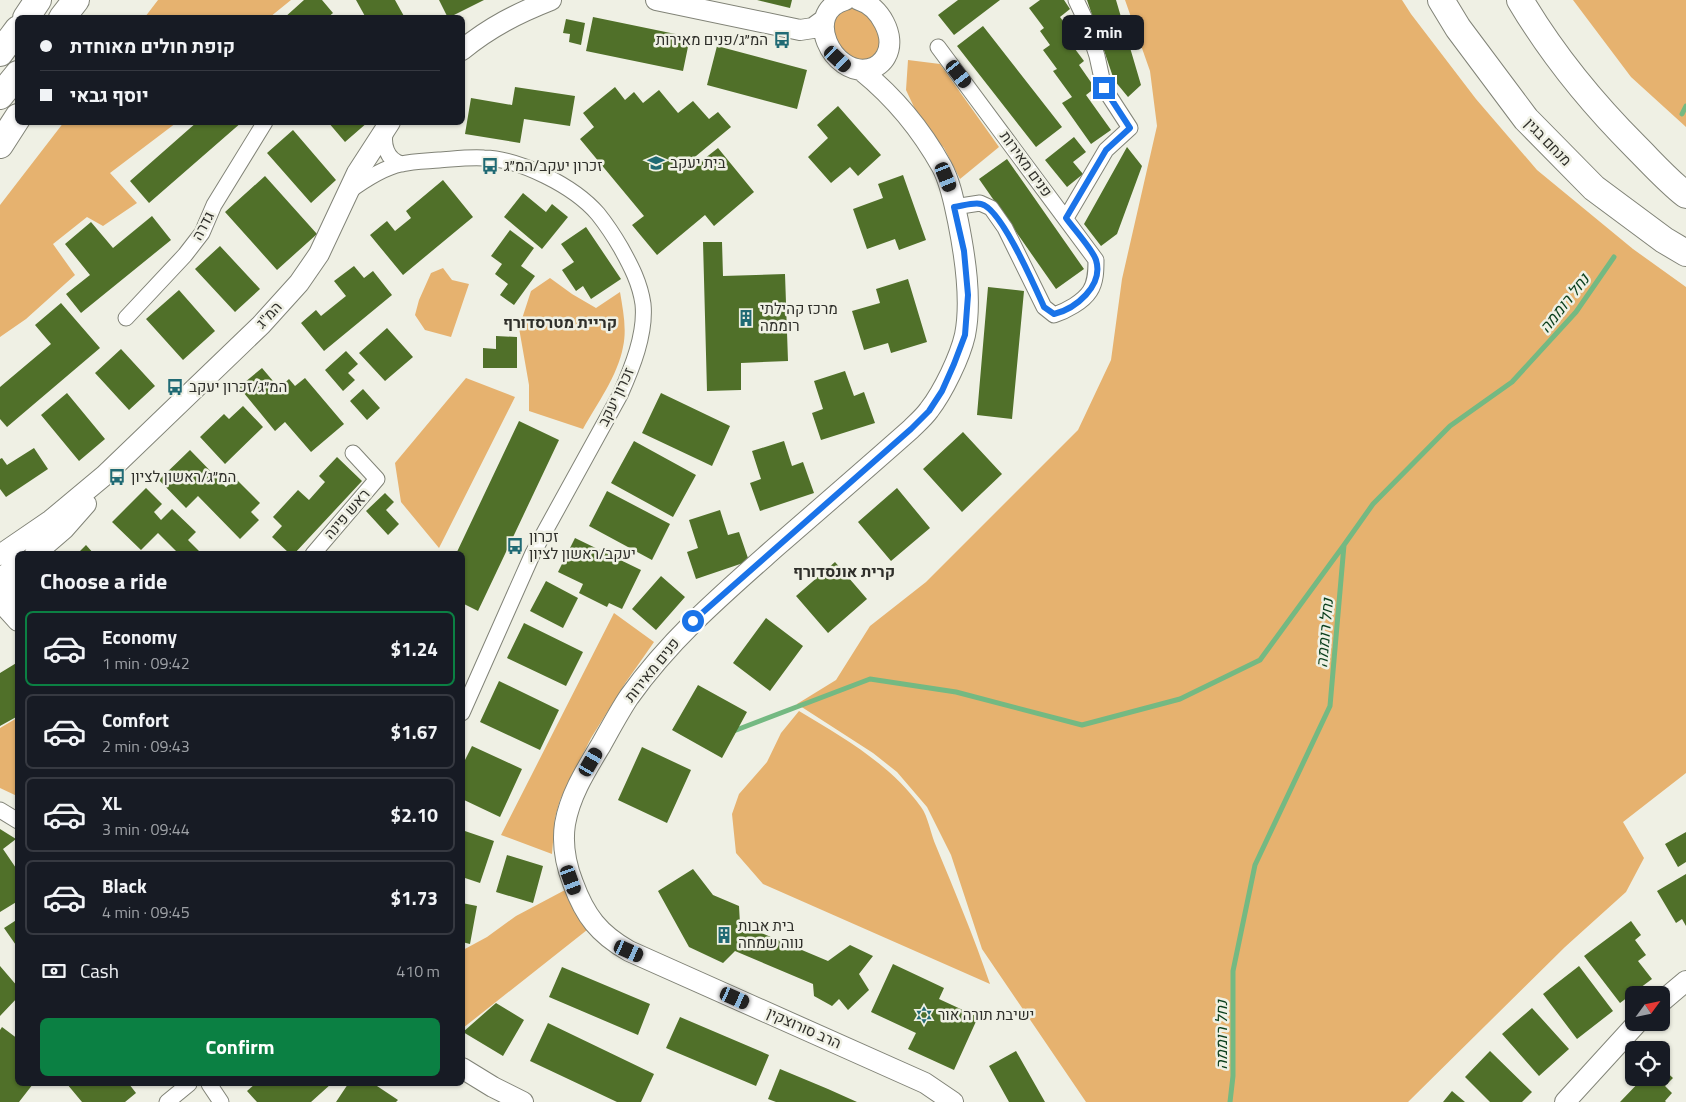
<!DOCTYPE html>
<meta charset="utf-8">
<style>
body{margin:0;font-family:"Titillium Web",Heebo,sans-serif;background:#242831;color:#f1f3f6;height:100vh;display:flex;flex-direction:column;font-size:19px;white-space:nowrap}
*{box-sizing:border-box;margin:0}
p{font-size:16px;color:#9ea1a6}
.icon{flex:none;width:28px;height:28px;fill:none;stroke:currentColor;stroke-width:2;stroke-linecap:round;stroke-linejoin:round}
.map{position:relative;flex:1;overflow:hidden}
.side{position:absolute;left:15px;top:551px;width:450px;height:535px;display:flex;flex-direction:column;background:#171b24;border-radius:8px;box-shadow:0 1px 4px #0004}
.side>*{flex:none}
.hud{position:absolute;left:15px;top:15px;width:450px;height:110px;border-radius:8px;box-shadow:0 1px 4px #0004;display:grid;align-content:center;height:110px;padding:0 25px;background:#171b24}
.needle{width:32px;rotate:57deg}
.controls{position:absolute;left:1625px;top:986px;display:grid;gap:10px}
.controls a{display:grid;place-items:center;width:45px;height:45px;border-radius:8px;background:#171b24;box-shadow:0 1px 4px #0004;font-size:25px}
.end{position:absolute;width:22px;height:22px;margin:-11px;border:6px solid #1a73e8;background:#fff;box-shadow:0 0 0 2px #fff}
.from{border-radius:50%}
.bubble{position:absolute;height:35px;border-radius:8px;background:#171b24;box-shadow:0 1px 4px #0004;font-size:16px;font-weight:700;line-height:35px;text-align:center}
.car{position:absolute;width:15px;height:30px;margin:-15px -8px;border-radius:6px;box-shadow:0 0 4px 1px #0007;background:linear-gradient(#222 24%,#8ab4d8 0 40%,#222 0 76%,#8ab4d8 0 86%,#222 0)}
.hud b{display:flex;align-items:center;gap:18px;height:48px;font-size:19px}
.hud b+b{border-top:1px solid #363941}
.hud i{width:12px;height:12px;background:#f1f3f6}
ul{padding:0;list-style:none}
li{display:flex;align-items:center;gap:15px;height:75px;margin:0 10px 8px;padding:0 15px;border:2px solid #363941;border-radius:8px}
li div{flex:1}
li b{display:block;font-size:19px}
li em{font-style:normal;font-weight:700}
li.selected{border-color:#0b8043}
li>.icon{width:45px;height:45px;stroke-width:1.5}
h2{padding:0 25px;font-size:22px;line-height:60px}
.pay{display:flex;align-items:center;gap:12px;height:55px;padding:0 25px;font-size:19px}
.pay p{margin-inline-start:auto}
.cta{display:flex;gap:10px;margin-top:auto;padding:10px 25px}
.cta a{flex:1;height:58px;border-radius:8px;background:#0b8043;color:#fff;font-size:20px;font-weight:700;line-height:58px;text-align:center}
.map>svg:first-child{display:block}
</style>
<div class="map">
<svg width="1686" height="1102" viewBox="0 0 1686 1102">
<rect width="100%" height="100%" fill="#eff0e4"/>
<!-- green -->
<path fill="#e6b26f" d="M158,0H291L270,17H145Z
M1125,0H1402L1411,14L1476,99L1537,170L1633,249L1686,287V773L1623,822L1644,858L1626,892L1565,947L1408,1102H1086L982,949L951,855L927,807L897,772L873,753L797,704L836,680L870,626L926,582L1078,430L1111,360L1122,279L1157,126L1150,71Z
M1573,0H1686V127L1631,77Z
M843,5L866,9L883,37L876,58L853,62L833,41L830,18Z
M908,60L940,64L999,147L960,179L944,148L921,122L906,90Z
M64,122L176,123L110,173L137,203L103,226L87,217L53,244L75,275L26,319L0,337V205Z
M443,268L452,280L469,284L451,337L425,330L415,315L419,300L431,273Z
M550,278L572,294L596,308L620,292C623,310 627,329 623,347C618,375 597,404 583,429L529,411V385L519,328L531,291Z
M466,378L515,397L439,548L401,502L395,463Z
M614,613L654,642L626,682L591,738L560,800L555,818L552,854L501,835Z
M799,711C844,738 890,764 921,807C928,816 931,835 936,846C955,892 974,937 990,984L763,884L736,853L732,814L739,794L767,762L781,733Z
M17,718V796L0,788V728Z
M565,890L587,930L463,1028V950L487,937L516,916Z"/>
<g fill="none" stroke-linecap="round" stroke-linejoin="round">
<!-- stream -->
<path stroke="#74b982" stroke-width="5" d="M1682,114L1686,106
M731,732L870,679L956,692L1082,725L1180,699L1260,660L1344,545
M1230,1102L1233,1076V971L1255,865L1330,706L1344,545L1373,504L1450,426L1512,382L1576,312L1614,257"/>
</g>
<!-- building -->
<path fill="#507029" d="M304,0H322L333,13L327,18H284Z
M356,0H395L405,18H366Z
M439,0H484L448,18Z
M757,0H792L790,8Z
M958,0H1000L954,35L938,15Z
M1040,0H1064L1070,9L1060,17L1075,37L1069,41L1084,61L1079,65L1095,88L1086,95L1111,130L1091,144L1062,103L1072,97L1053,71L1057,69L1043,50L1050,45L1040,31L1044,28L1029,8Z
M1087,0H1116L1141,85L1128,97L1114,80Z
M593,17L690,37L683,71L586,51Z
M566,19L585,23L581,45L569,42L570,34L563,33Z
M983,26L1062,127L1036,147L957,46Z
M717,46L807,70L797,109L707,85Z
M515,87L575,96L570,126L524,119L520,143L465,134L471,98L512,105Z
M615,87L625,100L634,92L643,103L659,90L678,113L693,101L709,119L718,112L731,127L690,161L695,166L718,148L754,192L714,226L705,215L657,255L632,225L644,216L580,139L594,127L583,113Z
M838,106L881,155L858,176L850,167L831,183L808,157L828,138L817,125Z
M197,122H242L149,203L130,181Z
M328,122H368L345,142Z
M293,130L336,180L311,203L267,153Z
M1074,137L1086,152L1073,162L1083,174L1067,187L1045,160Z
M1127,147L1142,166L1117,234L1101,246L1084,224Z
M1007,159L1084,269L1056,289L979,179Z
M903,175L926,240L899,250L895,239L867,249L853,209L883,198L878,184Z
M265,176L317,234L277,270L225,212Z
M443,180L473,217L403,275L370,235L387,221L395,231L411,218L406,211Z
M523,193L546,212L552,204L568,217L542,249L504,217Z
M152,216L171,240L81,313L66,294L90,275L65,244L91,222L113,248Z
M586,227L621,279L591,299L583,286L576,291L562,270L574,262L561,244Z
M510,230L534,248L521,266L535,276L514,305L500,295L508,284L495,274L502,264L491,256Z
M703,242H722L723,276L785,274L788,361L741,363V390L707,391Z
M220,246L260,289L235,312L195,269Z
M354,266L364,278L373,271L392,295L324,351L301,323L316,310L321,316L346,296L334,281Z
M908,279L927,342L891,353L888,343L864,350L852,311L880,303L876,289Z
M988,287L1024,291L1012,419L977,415Z
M179,290L215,331L183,360L146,319Z
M61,303L100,348L7,427L0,419V387L51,344L35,325Z
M387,328L413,357L385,381L359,353Z
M496,336L517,337V368H483V348L496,349Z
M121,349L155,386L129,410L95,373Z
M346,351L358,364L348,373L355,380L343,391L325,370Z
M262,368L279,388L289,379L295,386L305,378L344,424L311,452L285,422L275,431L239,387Z
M845,371L854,396L864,392L875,423L821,440L812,413L823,409L814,381Z
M363,389L380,408L367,420L350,401Z
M67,393L105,439L79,461L41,415Z
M661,393L730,426L712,466L642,433Z
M243,406L263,427L225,464L200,437L224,414L229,419Z
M519,421L559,440L478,611L462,603V554H456Z
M963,432L1002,474L962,512L923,469Z
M634,441L696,475L673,517L611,483Z
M784,441L792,466L803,462L814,493L760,511L750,483L761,479L752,451Z
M34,448L48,469L6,497L0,489V459L2,458L7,465Z
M190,450L226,487L235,478L260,503L251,512L259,520L240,539L198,496L186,508L159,480Z
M337,457L362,481L294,554H290L272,537L282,526L273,517L298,490L309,500L325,482L319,476Z
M146,488L162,504L154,512L161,520L172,509L196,532L188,540L202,554H179L158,533L141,550L112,522Z
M897,488L930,528L891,561L858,522Z
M607,491L670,524L652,560L589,526Z
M385,493L394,502L386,510L399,524L388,535L366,511Z
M720,510L728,535L739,532L749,561L696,579L687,552L698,548L689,520Z
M575,538L641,570L622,609L609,603L607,607L579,593L583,584L558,572Z
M86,545L94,554H77Z
M835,562L867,599L828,633L796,596Z
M661,576L685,597L656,630L632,609Z
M546,581L578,598L563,628L530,611Z
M766,618L803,646L770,691L733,663Z
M524,623L583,652L566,686L507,658Z
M18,662V716L0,726V673Z
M499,681L559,710L540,750L480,722Z
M698,685L747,712L722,758L672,730Z
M472,746L522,769L500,817L462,799V766Z
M642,747L691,770L667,823L618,800Z
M0,829L16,839L3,849L18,871V901L0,912Z
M462,830L494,841L480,883L462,877Z
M1686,832V862L1678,867L1665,844Z
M507,855L543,866L533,903L496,892Z
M693,869L713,895L739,906L740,924L828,961L850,945L873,956L859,974L869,990L848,1010L839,999L832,1006L814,996L813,984L735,951L723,963L689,947L658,891Z
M1686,874V926L1682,919L1676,923L1657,891Z
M462,903L477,906L470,944L462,942Z
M18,919V948L4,928Z
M1631,921L1641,935L1635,940L1646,955L1638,961L1652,979L1620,1003L1584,956Z
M893,964L944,988L939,999L978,1017L954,1070L908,1049L916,1033L871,1012Z
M0,966L18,987V997L0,1016Z
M1579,966L1613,1011L1577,1039L1543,994Z
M562,967L650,1004L638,1035L549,997Z
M496,1003L524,1020L503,1056L463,1032Z
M1532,1008L1569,1049L1539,1076L1502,1034Z
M680,1017L769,1055L756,1086L666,1048Z
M548,1023L654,1074L641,1102H617L530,1061Z
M2,1027L18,1039V1084H33L19,1102H0V1030Z
M1016,1051L1045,1102H1009L989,1066Z
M1490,1051L1532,1092L1522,1102H1490L1465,1077Z
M1661,1067L1673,1078L1665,1086L1672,1093L1665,1101L1666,1102H1620L1643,1078H1661Z
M780,1069L828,1089L857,1102H776L768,1099Z
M67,1084H129L136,1093L125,1102H82Z
M255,1084H331L311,1102H257L247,1091Z
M348,1084H374L398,1100L396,1102H336Z
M1452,1091L1465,1102H1443Z"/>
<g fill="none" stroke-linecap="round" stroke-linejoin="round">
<!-- street casing -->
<g stroke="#818377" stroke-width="17">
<path id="street" d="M938,47L1096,260C1096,270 1096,282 1090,291C1083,302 1066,311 1054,315L1044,307L1005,228L991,208L980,203L954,207
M386,129C382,143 386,160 402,164
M348,192C363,181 382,168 401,164C413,161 427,161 439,160C454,159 469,157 484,158C520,159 574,186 598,214C606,224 614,236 621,248C631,266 640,283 643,304C646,334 632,368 620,395L533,553L462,713
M1066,218L1106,150L1130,128L1104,88L1097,56L1085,19L1076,0
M126,318L185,255L202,233L214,205L265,122
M313,554L377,479L353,453
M0,810L18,821
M209,1084L221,1102
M167,1102L189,1084"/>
</g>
<!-- secondary casing -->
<g stroke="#818377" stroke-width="22">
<path id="secondary" d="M656,0L800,30L813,28L824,20
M845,0C802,12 832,77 869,69C876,68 883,62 886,56C897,36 879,6 859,0
M462,50C490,27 518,13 551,0
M862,71C894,97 922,131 942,167C951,184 954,203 958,221C965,256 972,300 965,335C960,357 943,392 929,410C924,417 917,423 911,429C867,468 822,507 777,546C724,593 671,638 629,697C619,712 610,729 601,745C586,770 570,795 565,824C562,844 566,865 573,883C585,916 599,934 629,951L925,1083L953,1102
M35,554L64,529L86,504
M0,555L51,520L105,475L261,325L299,283L319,254L357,173L390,122
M0,577L18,599
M0,578L18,566
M0,601L18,621
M1661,1002L1686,981
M462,1068L493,1087L523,1102
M1565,1102L1638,1022"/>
</g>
<!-- highway casing -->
<g stroke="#818377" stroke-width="28">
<path id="highway" d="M1441,0L1458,28L1526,119L1594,188L1664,240L1686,253
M1520,0C1552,54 1592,103 1636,147C1652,163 1668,181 1686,195
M26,18L38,0
M62,18L76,0
M0,53L18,29
M0,96L18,74
M0,145L18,117"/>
</g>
<!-- street -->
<use href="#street" stroke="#fff" stroke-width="15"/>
<!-- secondary -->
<use href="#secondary" stroke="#fff" stroke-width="20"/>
<!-- highway -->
<use href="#highway" stroke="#fff" stroke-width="26"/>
</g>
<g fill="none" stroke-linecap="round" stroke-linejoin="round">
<!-- route -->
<path stroke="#1a73e8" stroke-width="6" d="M693,621L911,429L929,411L942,391L954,364L965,335L968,295L964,251L954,207C962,206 974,202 981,204C1001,208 1035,287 1044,307L1054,314C1075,309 1104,286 1096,260C1093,250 1073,228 1066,218L1106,150L1130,128L1104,88"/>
</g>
<!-- icons -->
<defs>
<g id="bus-bare" transform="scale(1.35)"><path d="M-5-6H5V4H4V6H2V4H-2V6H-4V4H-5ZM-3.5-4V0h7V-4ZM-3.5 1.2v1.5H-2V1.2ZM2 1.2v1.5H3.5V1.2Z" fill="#206a74" stroke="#eff0e4" stroke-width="2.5" paint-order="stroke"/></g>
<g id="school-bare" transform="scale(1.35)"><path d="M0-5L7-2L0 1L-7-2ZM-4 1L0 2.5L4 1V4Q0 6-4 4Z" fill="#206a74" stroke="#eff0e4" stroke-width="2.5" paint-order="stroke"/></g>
<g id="building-bare" transform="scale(1.35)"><path d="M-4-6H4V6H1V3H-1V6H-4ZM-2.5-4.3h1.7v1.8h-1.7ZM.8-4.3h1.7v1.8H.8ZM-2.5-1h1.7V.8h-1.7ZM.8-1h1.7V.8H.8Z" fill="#206a74" stroke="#eff0e4" stroke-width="2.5" paint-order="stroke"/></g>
<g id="synagogue-bare" transform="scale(1.35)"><path d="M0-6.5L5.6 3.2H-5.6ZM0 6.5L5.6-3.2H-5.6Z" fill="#206a74" stroke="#eff0e4" stroke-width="2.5" paint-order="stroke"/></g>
</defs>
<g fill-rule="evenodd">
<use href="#bus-bare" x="782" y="40"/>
<use href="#school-bare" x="656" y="163"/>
<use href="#bus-bare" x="490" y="166"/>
<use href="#building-bare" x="746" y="318"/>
<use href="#bus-bare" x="175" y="387"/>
<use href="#bus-bare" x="117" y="477"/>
<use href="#bus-bare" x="515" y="546"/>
<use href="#building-bare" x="724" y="935"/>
<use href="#synagogue-bare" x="924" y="1015"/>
</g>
<g text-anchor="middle" stroke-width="5" stroke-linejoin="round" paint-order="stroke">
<!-- poi labels -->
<g font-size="15" fill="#2f2f2a" stroke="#eff0e4" text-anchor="start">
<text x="768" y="45" text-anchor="end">המ״ג/פנים מאירות</text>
<text x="670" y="168">בית יעקב</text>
<text x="504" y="171">זכרון יעקב/המ״ג</text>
<text x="760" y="314">מרכז קהילתי<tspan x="760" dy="17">רוממה</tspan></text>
<text x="189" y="392">המ״ג/זכרון יעקב</text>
<text x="131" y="482">המ״ג/ראשון לציון</text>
<text x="529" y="542">זכרון<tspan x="529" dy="17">יעקב/ראשון לציון</tspan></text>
<text x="738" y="931">בית אבות<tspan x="738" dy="17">נווה שמחה</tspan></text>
<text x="938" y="1020">ישיבת תורה אור</text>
</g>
<!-- street labels -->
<g font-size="15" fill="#2f2f2a" stroke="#eff0e4">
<text transform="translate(1548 142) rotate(46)" y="5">מנחם בגין</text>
<text transform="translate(1026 164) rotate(54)" y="5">פנים מאירות</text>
<text transform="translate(203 226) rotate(-62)" y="5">גדרה</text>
<text transform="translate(269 315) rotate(-47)" y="5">המ"ג</text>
<text transform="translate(616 397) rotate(-64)" y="5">זכרון יעקב</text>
<text transform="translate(347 514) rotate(-49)" y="5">ראש פינה</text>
<text transform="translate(652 670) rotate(-51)" y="5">פנים מאירות</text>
<text transform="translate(804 1028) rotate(24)" y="5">הרב סורוצקין</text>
</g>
<!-- water labels -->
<g font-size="16" font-style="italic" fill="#093e1b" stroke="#eff0e4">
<text transform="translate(1564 303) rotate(-52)" y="6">נחל רוממה</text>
<text transform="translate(1324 633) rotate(-85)" y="6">נחל רוממה</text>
<text transform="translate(1221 1035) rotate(-90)" y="6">נחל רוממה</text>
</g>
<!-- neighbourhood labels -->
<g font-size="16" font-weight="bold" fill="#2f2f2a" stroke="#eff0e4">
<text x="560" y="328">קריית מטרסדורף</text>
<text x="844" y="577">קרית אונסדורף</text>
</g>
</g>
</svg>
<div class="controls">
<a><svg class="needle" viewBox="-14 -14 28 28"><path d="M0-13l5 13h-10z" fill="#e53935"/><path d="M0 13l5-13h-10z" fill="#9ea1a6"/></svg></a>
<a><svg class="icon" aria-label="locate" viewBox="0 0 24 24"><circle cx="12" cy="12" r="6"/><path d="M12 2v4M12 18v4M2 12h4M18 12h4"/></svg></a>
</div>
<i class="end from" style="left:693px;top:621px"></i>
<i class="end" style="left:1104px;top:88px"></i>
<div class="bubble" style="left:1062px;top:15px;width:82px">2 min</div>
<i class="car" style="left:838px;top:59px;rotate:133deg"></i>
<i class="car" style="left:959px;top:74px;rotate:142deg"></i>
<i class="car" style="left:946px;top:177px;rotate:158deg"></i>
<i class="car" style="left:591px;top:762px;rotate:30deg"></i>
<i class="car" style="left:571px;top:880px;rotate:160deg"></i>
<i class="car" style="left:629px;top:951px;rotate:114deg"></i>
<i class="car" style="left:735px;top:998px;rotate:114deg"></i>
<div class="hud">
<b><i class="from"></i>קופת חולים מאוחדת</b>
<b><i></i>יוסף גבאי</b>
</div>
<section class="side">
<h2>Choose a ride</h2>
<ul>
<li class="selected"><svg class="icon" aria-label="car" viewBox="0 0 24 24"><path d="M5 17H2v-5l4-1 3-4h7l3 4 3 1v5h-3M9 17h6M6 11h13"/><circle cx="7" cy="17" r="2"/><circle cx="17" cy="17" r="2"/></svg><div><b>Economy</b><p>1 min · 09:42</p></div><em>$1.24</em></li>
<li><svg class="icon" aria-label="car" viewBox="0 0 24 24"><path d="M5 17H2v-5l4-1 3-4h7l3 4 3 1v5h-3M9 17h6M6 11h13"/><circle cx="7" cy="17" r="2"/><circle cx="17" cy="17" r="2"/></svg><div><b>Comfort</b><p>2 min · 09:43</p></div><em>$1.67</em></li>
<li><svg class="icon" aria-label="car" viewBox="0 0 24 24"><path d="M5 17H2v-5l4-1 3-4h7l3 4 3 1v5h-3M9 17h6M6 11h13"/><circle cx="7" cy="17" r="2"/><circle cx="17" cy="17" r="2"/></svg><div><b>XL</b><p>3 min · 09:44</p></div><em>$2.10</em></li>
<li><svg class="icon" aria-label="car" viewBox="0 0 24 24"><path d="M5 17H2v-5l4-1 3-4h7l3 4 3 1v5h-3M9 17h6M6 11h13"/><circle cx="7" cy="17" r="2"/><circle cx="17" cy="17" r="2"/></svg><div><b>Black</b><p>4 min · 09:45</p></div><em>$1.73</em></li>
</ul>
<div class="pay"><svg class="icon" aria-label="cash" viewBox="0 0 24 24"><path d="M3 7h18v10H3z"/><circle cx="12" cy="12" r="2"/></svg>Cash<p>410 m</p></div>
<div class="cta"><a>Confirm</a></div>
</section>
</div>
